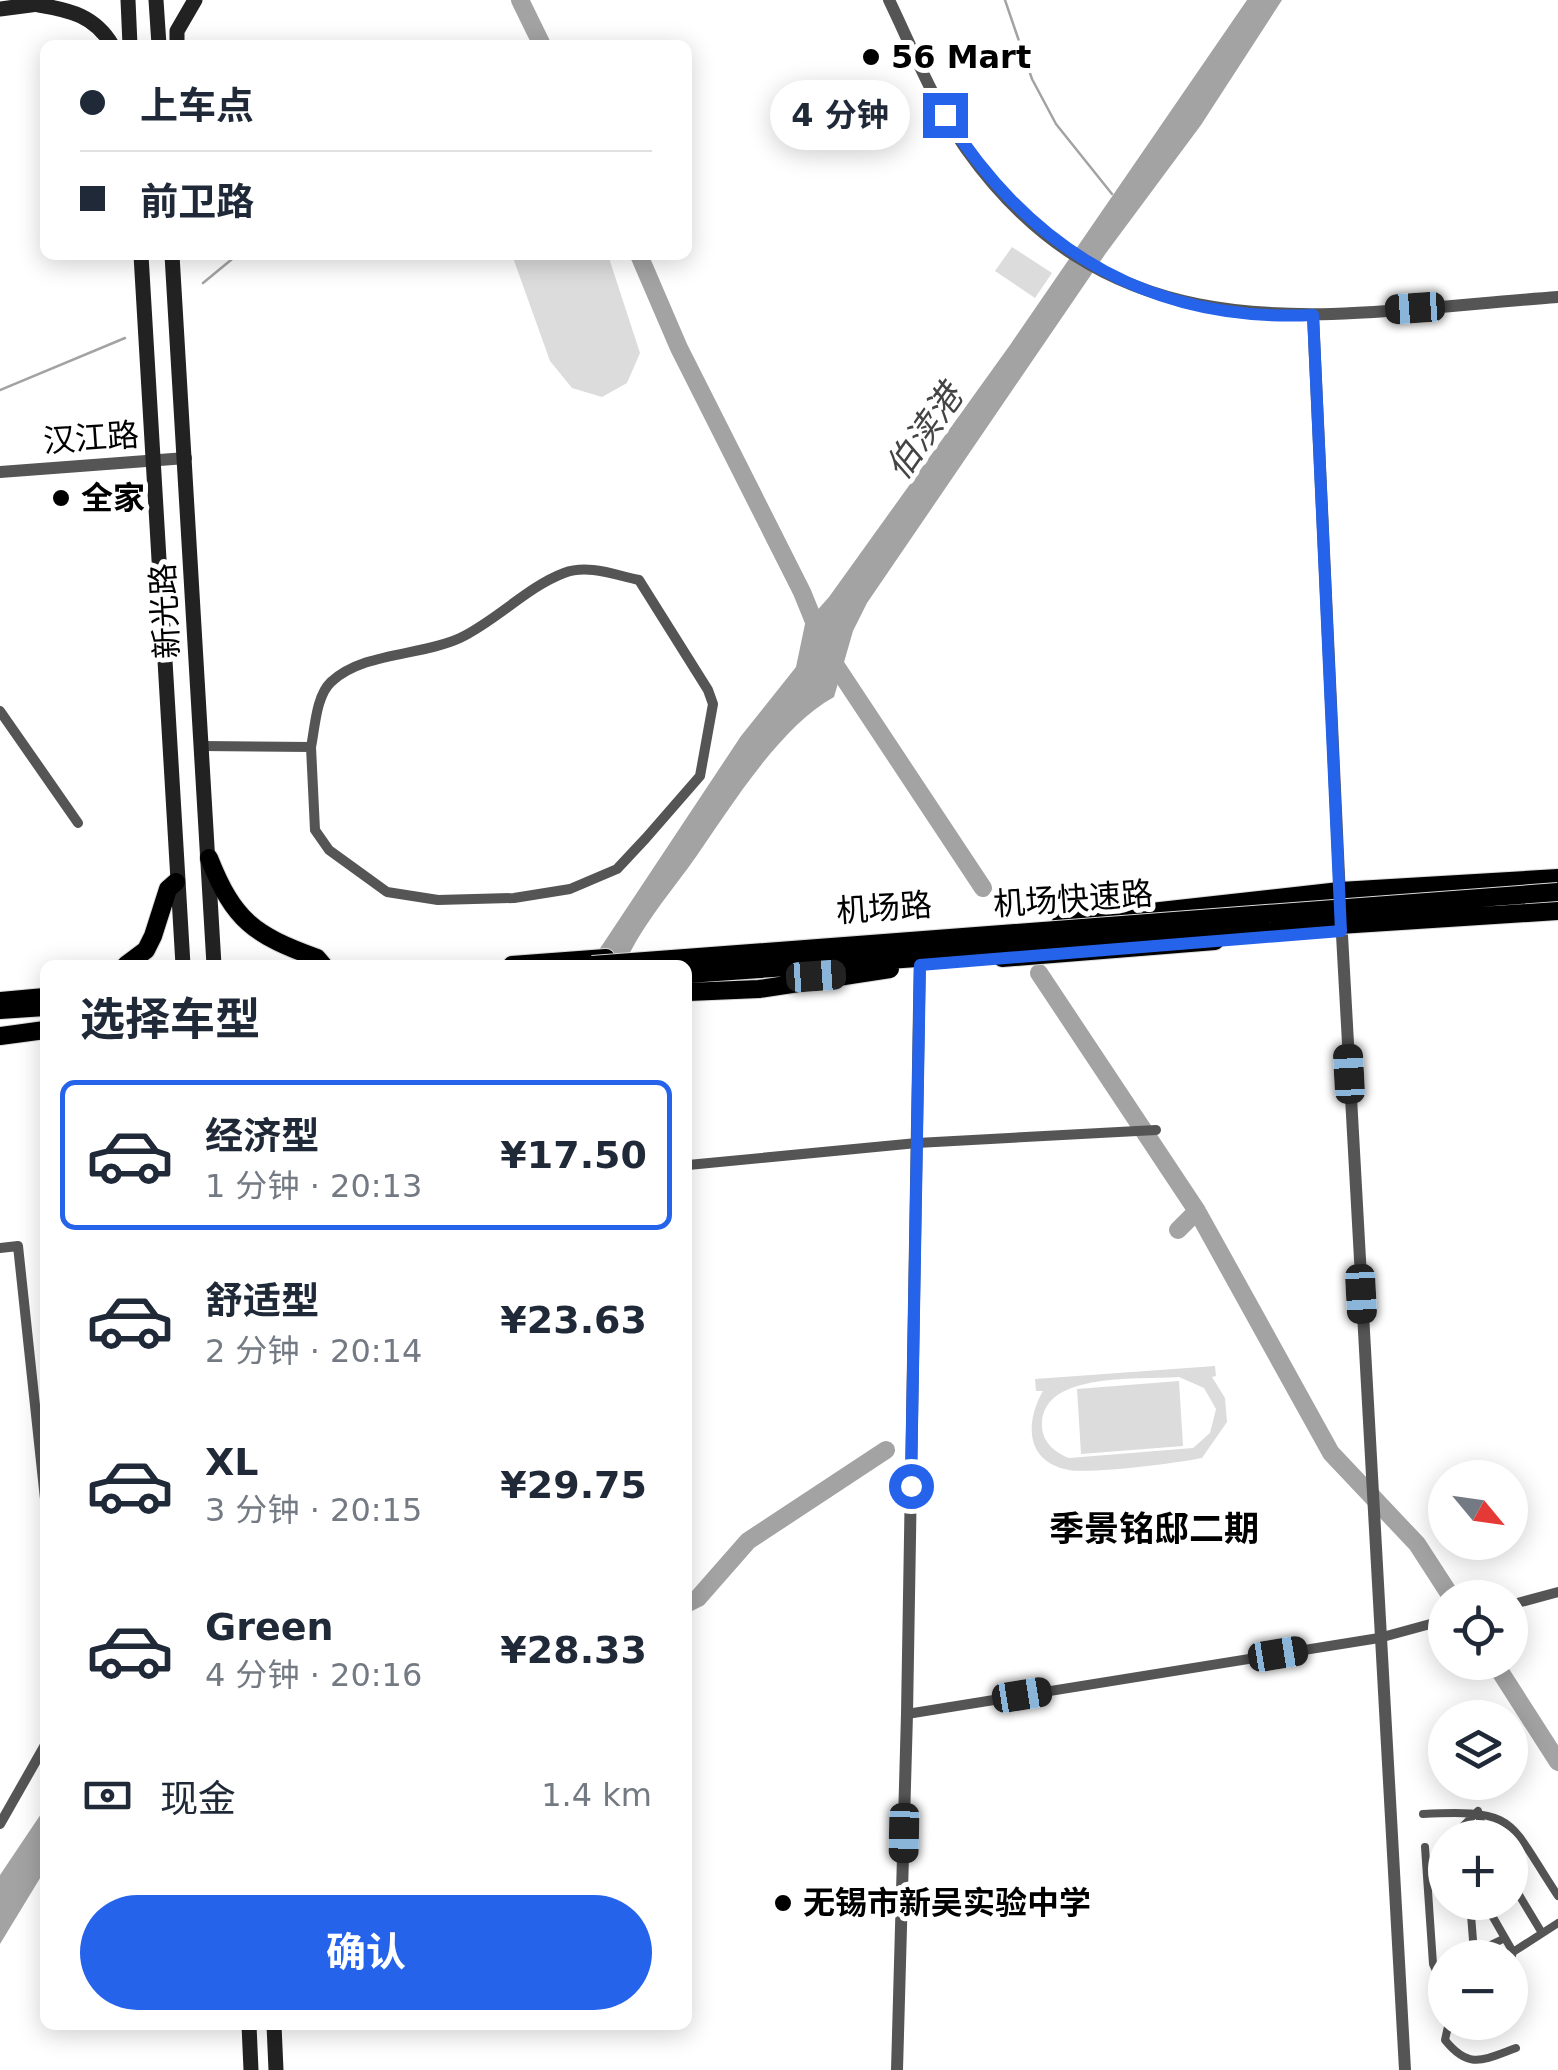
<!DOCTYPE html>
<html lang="zh">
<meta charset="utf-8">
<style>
body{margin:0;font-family:"DejaVu Sans","Noto Sans SC",sans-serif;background:#f2f2f3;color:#1f2937;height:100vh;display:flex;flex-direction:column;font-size:38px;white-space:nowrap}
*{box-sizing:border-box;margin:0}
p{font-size:32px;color:#747a83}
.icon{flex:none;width:55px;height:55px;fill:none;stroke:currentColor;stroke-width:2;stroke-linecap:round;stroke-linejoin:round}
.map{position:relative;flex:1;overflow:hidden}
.side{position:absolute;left:40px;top:960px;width:652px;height:1070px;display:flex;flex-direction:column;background:#fff;border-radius:15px;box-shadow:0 5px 25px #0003}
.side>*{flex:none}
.guide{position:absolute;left:40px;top:40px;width:652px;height:220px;border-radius:15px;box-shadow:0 5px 25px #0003;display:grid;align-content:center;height:220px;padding:0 40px;background:#fff}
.needle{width:65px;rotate:119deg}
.tools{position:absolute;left:1428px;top:1460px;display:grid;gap:20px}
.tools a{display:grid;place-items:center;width:100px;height:100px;border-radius:50%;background:#fff;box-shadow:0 5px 25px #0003;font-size:50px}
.end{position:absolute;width:45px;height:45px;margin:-22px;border:12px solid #2563eb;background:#fff;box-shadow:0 0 0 5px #fff}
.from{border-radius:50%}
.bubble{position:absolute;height:70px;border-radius:35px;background:#fff;box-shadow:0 5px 25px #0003;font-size:32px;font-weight:700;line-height:70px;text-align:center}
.car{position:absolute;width:30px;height:60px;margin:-30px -15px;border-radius:12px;box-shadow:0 0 8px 2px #0007;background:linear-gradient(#222 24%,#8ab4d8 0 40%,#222 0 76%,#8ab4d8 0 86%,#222 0)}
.guide b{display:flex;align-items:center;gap:35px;height:95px;font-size:38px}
.guide b+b{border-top:2px solid #e0e1e3}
.guide i{width:25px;height:25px;background:#1f2937}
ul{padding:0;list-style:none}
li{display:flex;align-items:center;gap:30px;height:150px;margin:0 20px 15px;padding:0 20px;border:5px solid transparent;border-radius:15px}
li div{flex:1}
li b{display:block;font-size:38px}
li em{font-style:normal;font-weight:700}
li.current{border-color:#2563eb}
li>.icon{width:90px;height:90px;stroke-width:1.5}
h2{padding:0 40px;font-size:45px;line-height:120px}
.pay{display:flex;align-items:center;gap:25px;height:110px;padding:0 40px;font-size:38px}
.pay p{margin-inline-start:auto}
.cta{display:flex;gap:20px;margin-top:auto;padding:20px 40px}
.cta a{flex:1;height:115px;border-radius:60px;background:#2563eb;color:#fff;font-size:40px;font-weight:700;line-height:115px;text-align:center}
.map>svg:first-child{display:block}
</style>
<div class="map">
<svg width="1558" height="2070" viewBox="0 0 1558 2070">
<rect width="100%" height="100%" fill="#fff"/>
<!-- green -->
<path fill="#dcdcdc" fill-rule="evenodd" d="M1012,247L1052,273L1035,298L995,271Z
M512,255H608L640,353L627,383L602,397L572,388L550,361Z
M1215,1366L1216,1376L1212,1377L1225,1398L1227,1422L1202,1458C1179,1463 1091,1474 1069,1470C1025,1462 1025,1422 1043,1391H1036L1035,1379ZM1179,1377L1204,1388L1216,1409L1210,1433L1193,1448L1069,1458C1054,1452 1041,1441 1042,1423C1044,1371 1141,1380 1179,1377Z
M1179,1381L1183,1446L1081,1454L1077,1389Z"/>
<!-- water -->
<path fill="#a3a3a3" d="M1247,0H1282L1201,125L1106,253L867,603L853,631L834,697C776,729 727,814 688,868C665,899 640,929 624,965H589L741,736L796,667L805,624L829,597L1010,345Z
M45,1808V1870L0,1944V1875Z"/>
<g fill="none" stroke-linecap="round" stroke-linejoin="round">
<!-- stream -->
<path stroke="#a3a3a3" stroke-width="2.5" d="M1005,0L1032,79L1056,124L1112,194
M535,45L540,42
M203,283L237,255
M0,390L125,338"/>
<!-- river -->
<path stroke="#a3a3a3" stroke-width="18" d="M520,0L542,45
M639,255L679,348L802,592L826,651L983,888
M1039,973L1197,1211L1331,1453L1417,1544L1452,1598
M1178,1230L1197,1211
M688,1603L698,1598L748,1541L886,1450
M1494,1662L1558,1762"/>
<!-- primary casing -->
<g stroke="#dbdbdb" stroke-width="20">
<path id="primary" d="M209,858C234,921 254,935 317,958L323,965
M1061,922L1340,891L1558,878
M1002,958L1215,941
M126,965L146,950L153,936L168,889L176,882
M512,965L606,958
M713,983L787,978
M0,1001L45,997
M0,1036L45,1030"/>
</g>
<!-- trunk casing -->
<g stroke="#dbdbdb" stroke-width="20">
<path id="trunk" d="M0,1010L45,1007"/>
</g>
<!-- pedestrian -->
<path stroke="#555" stroke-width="8" d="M1478,1811L1485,1838
M1423,1814C1519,1809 1508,1821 1558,1896
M1464,1838L1463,1826L1478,1811
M1425,1847L1433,1964L1445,1990
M1510,1880L1542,1933
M1478,1902L1490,1912L1513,1952L1510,1962
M1513,1952L1558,1923
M1474,1953L1505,1938
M1457,1958L1474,1953L1470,1902
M1449,2022L1445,2040C1469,2070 1483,2060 1516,2048"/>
<!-- minor -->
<path stroke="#555" stroke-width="10" d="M0,711L78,823
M201,746L311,747L315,830L329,850L387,892L438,900L514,898L570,889L617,869L646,838L700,776L713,704L708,690L639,580C615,575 588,564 564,573C527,587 496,621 460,638C421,656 363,652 331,682C316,696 315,728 311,747
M688,1165L917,1143L1156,1130
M0,1248L18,1246L45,1499
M1510,1605L1558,1592
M907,1714L1379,1638L1445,1620
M0,1824L45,1745"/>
<!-- tertiary -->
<path stroke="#555" stroke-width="12" d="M889,0C913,50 934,103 966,149C1119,365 1332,313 1558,297
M1313,315L1340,897
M0,472L186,458
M1341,917L1405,2070
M897,2070L907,1714L920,949"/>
<!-- secondary -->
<path stroke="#222" stroke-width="15" d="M128,0L130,45
M156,0L159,45
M39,5C70,10 95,16 112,45
M0,9L46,3
M177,45V31L195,0
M141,255L183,965
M172,255L214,965
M249,2025L251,2070
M274,2025L276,2070"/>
<!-- primary -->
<use href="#primary" stroke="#000" stroke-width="18"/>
<!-- trunk -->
<use href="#trunk" stroke="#000" stroke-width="18"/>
<!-- trunk-bridge casing -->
<g stroke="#dbdbdb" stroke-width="20" stroke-linecap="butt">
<path id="trunk-bridge" d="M592,965L1558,892
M688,974L946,956L1089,941L1558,911
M688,992L759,989L890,969"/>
</g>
<!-- trunk-bridge -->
<use href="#trunk-bridge" stroke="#000" stroke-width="18"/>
</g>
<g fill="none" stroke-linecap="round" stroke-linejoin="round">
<!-- route -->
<path stroke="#2563eb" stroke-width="12" d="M911,1486L920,965L1341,931L1313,315C1151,323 1030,250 945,115"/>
</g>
<!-- markers -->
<g fill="#000" stroke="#fff" stroke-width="4">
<circle cx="871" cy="57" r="10"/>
<circle cx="61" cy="498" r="10"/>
<circle cx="783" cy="1903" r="10"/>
</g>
<g text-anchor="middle" stroke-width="10" stroke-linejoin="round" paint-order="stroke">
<!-- poi labels -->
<g font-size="32" font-weight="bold" fill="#000" stroke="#fff" text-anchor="start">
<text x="891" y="68">56 Mart</text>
<text x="81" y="509">全家</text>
<text x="803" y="1914">无锡市新吴实验中学</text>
</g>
<!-- street labels -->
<g font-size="32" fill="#000" stroke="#fff">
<text transform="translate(91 438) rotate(-4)" y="11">汉江路</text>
<text transform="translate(165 611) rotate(-93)" y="11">新光路</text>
<text transform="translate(1073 899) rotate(-4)" y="11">机场快速路</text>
<text transform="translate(884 908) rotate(-4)" y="11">机场路</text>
</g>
<!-- water labels -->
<g font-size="35" font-style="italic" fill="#444" stroke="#fff">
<text transform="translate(924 432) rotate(-55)" y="12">伯渎港</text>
</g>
<!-- neighbourhood labels -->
<g font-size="35" font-weight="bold" fill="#000" stroke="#fff">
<text x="1154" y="1541">季景铭邸二期</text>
</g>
</g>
</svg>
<div class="tools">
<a><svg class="needle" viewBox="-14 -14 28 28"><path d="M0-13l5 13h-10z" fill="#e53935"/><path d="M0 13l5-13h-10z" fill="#747a83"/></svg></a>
<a><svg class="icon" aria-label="locate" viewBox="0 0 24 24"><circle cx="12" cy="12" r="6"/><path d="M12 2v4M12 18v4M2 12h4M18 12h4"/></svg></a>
<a><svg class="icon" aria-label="layers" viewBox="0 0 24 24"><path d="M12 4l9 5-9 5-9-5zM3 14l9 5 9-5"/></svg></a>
<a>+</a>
<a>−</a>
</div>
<i class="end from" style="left:911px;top:1486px"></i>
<i class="end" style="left:945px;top:115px"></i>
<div class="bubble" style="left:770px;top:80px;width:140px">4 分钟</div>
<i class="car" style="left:1415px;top:308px;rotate:266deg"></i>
<i class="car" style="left:816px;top:976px;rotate:86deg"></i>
<i class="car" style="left:1349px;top:1074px;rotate:357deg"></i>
<i class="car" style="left:1361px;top:1294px;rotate:177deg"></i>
<i class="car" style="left:1278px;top:1654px;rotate:81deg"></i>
<i class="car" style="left:1022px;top:1695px;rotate:81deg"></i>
<i class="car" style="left:904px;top:1833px;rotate:181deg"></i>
<div class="guide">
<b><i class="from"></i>上车点</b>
<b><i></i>前卫路</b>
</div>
<section class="side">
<h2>选择车型</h2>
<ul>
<li class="current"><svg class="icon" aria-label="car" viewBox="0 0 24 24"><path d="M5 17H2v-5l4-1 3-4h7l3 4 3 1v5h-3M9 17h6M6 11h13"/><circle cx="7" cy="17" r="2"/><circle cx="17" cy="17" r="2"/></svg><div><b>经济型</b><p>1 分钟 · 20:13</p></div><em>¥17.50</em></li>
<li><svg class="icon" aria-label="car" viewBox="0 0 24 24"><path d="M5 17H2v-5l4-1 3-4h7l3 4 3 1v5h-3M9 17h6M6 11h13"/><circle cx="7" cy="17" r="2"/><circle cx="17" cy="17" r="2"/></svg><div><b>舒适型</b><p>2 分钟 · 20:14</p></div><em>¥23.63</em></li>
<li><svg class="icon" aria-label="car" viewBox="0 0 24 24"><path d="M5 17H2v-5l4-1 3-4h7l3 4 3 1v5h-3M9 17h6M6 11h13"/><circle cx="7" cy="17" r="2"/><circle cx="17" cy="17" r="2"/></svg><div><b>XL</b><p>3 分钟 · 20:15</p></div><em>¥29.75</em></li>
<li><svg class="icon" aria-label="car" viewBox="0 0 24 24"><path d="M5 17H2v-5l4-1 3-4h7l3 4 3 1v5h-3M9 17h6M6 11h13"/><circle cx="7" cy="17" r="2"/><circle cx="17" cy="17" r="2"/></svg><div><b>Green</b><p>4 分钟 · 20:16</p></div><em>¥28.33</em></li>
</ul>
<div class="pay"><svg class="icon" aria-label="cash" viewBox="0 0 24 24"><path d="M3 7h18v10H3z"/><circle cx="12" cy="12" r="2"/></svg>现金<p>1.4 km</p></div>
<div class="cta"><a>确认</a></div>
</section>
</div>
